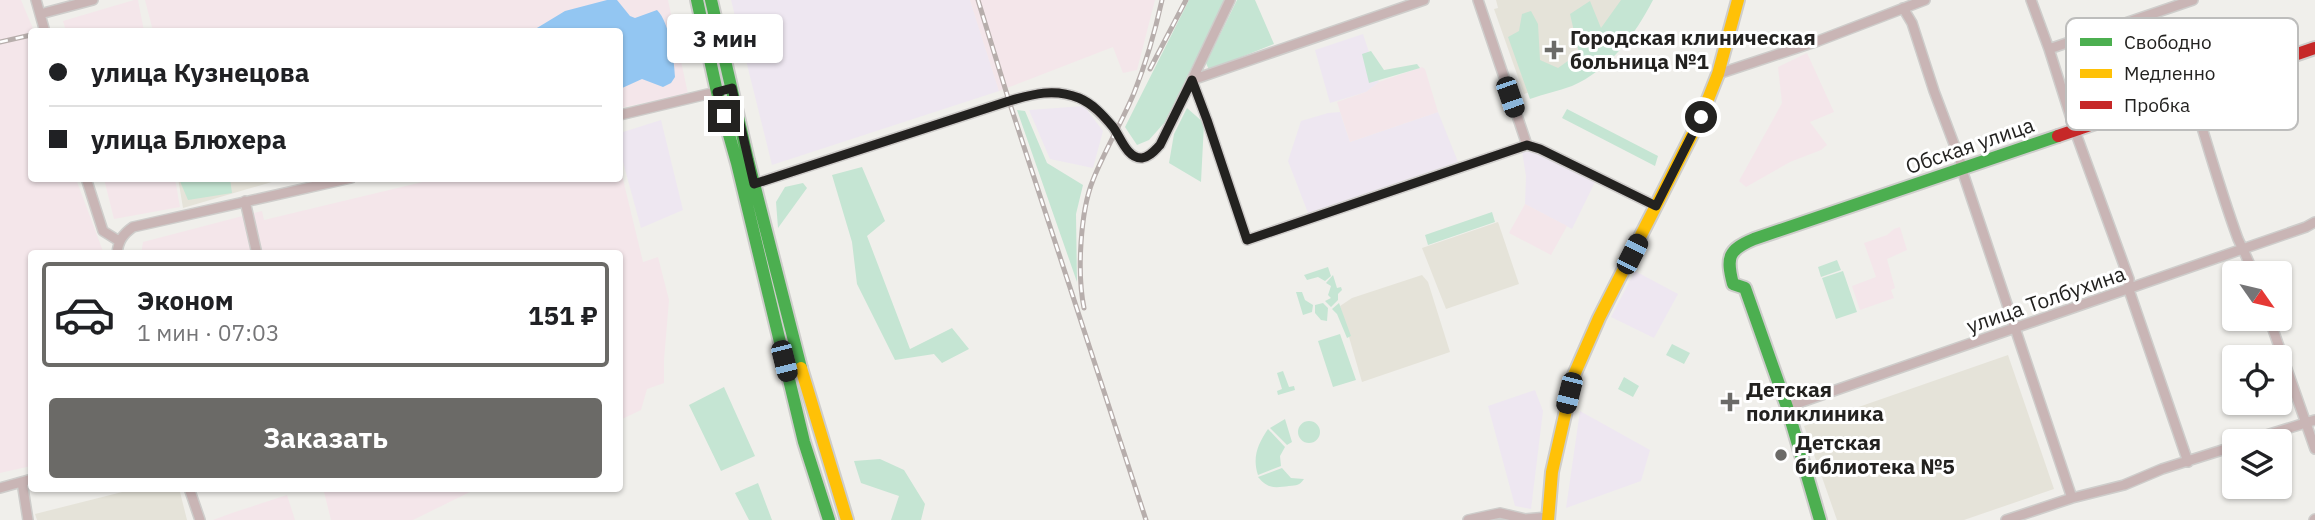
<!DOCTYPE html>
<html lang="ru">
<meta charset="utf-8">
<style>
body{margin:0;font-family:"IBM Plex Sans",sans-serif;background:#f2f2f2;color:#202124;height:100vh;display:flex;flex-direction:column;font-size:26px;white-space:nowrap}
*{box-sizing:border-box;margin:0}
p{font-size:23px;color:#757577}
.icon{flex:none;width:38px;height:38px;fill:none;stroke:currentColor;stroke-width:2;stroke-linecap:round;stroke-linejoin:round}
.map{position:relative;flex:1;overflow:hidden}
.side{position:absolute;left:28px;top:250px;width:595px;height:242px;display:flex;flex-direction:column;background:#fff;border-radius:7px;box-shadow:0 2px 5px #0004}
.side>*{flex:none}
.top-card{position:absolute;left:28px;top:28px;width:595px;height:154px;border-radius:7px;box-shadow:0 2px 5px #0004;display:grid;align-content:center;height:154px;padding:0 21px;background:#fff}
.needle{width:46px;rotate:124deg}
.buttons{position:absolute;left:2222px;top:261px;display:grid;gap:14px}
.buttons a{display:grid;place-items:center;width:70px;height:70px;border-radius:7px;background:#fff;box-shadow:0 2px 5px #0004;font-size:35px}
.end{position:absolute;width:32px;height:32px;margin:-16px;border:9px solid #232220;background:#fff;box-shadow:0 0 0 4px #fff}
.from{border-radius:50%}
.bubble{position:absolute;height:49px;border-radius:7px;background:#fff;box-shadow:0 2px 5px #0004;font-size:23px;font-weight:700;line-height:49px;text-align:center}
.car{position:absolute;width:21px;height:42px;margin:-21px -10px;border-radius:9px;box-shadow:0 0 5px 2px #0007;background:linear-gradient(#222 24%,#8ab4d8 0 40%,#222 0 76%,#8ab4d8 0 86%,#222 0)}
.top-card b{display:flex;align-items:center;gap:24px;height:66px;font-size:26px}
.top-card b+b{border-top:2px solid #e0e0e0}
.top-card i{width:18px;height:18px;background:#202124}
ul{padding:12px 0 0;list-style:none}
li{display:flex;align-items:center;gap:21px;height:105px;margin:0 14px 10px;padding:0 7px;border:4px solid transparent;border-radius:7px}
li div{flex:1}
li b{display:block;font-size:26px}
li em{font-style:normal;font-weight:700}
li.on{border-color:#6b6a67}
li>.icon{width:63px;height:63px;stroke-width:1.5}
.button{display:flex;gap:14px;margin-top:auto;padding:14px 21px}
.button a{flex:1;height:80px;border-radius:7px;background:#6b6a67;color:#fff;font-size:28px;font-weight:700;line-height:80px;text-align:center}
.map>svg:first-child{display:block}
</style>
<div class="map">
<svg width="2315" height="520" viewBox="0 0 2315 520">
<rect width="100%" height="100%" fill="#f0efeb"/>
<!-- commercial -->
<path fill="#eee7f1" d="M731,0H970L999,91L772,165Z
M1363,34L1379,82L1366,92L1330,103L1315,50Z
M1084,106L1103,131L1093,168L1050,159L1029,110Z
M1340,112L1350,142L1438,112L1458,162L1308,213L1288,161L1301,121L1328,113Z
M661,120L683,210L641,228L620,151V133Z
M1522,151L1536,153L1596,180L1572,229L1525,204L1526,176Z
M1635,271L1678,294L1654,338L1611,317Z
M1535,390L1543,411L1531,509L1515,506L1488,406Z
M1580,411L1650,450L1641,481L1566,508Z"/>
<!-- industrial -->
<path fill="#f4e6ea" d="M0,0H21L34,31L32,32V178L76,179L104,254H32L31,466L0,473Z
M134,0H138L144,31H66L63,21Z
M145,0H668L688,94L620,108V32H217L209,28L193,31H153Z
M970,0H1155L1137,70L1123,73L1113,47L999,91Z
M1807,53L1834,112L1810,122L1827,145L1821,150L1790,162L1746,187L1739,181L1782,103L1778,67Z
M1422,67L1425,69L1438,112L1350,142L1337,102L1366,92L1379,82Z
M620,167L643,262L658,257L669,300L664,360V383L647,389L641,410L620,420V254H141L143,242L262,211L264,220L435,179L620,178Z
M104,179H175L180,207L114,219Z
M1525,204L1567,226L1551,255L1509,233Z
M1900,227L1907,250L1887,259L1895,288L1891,290L1894,298L1860,310L1852,286L1876,277L1864,243L1887,235L1894,229Z
M323,488H478L413,520H331Z
M287,495L295,520H213L232,513Z"/>
<!-- built -->
<path fill="#e5e3d9" d="M1496,0H1641L1569,78L1524,94L1494,9L1498,8Z
M178,178L282,179L183,208Z
M1498,222L1519,284L1446,309L1422,248Z
M1422,275L1428,282L1450,352L1362,382L1340,306L1352,298Z
M2008,355L2054,489L1964,520H1837L1804,426Z
M138,488H179L187,520H37L35,514Z"/>
<!-- green -->
<path fill="#c5e5d3" d="M1189,0H1225L1165,122L1149,140L1137,145L1125,127Z
M1237,0H1255L1274,44L1209,70L1206,63Z
M1621,0H1653C1635,35 1609,70 1572,86C1558,91 1544,94 1530,99L1508,37L1519,31L1522,14L1531,11L1538,24L1540,60L1558,68L1579,53L1570,14L1590,1L1601,28Z
M1371,51L1384,70L1417,64L1420,68L1369,83L1362,54Z
M1187,108L1204,123L1201,182L1169,163L1174,134Z
M1567,109L1658,156L1655,166L1562,118Z
M1017,110L1025,111L1047,163L1083,185L1076,214L1077,282Z
M862,167L885,221L867,236L910,349L952,328L969,349L942,363L934,354L895,360L857,284L852,242L832,175Z
M179,179H230L232,193L188,200Z
M803,183L807,188L778,228L776,202L785,187Z
M1492,212L1495,222L1428,245L1425,235Z
M1837,260L1841,270L1821,277L1818,267Z
M1328,267L1331,276L1325,281L1318,277L1307,280L1304,275Z
M1843,271L1857,312L1836,319L1822,278Z
M1333,275L1337,288L1341,287L1342,290L1338,294V300L1331,307L1325,301L1331,298L1328,295L1331,286L1326,283Z
M1296,292H1302L1305,300L1313,305L1312,312L1303,315Z
M1323,303L1328,308L1327,321L1321,320L1315,313V305Z
M1339,303L1351,336L1347,338L1337,314L1332,309Z
M1340,334L1356,380L1333,387L1318,341Z
M1672,344L1690,353L1684,364L1666,355Z
M1283,371L1289,387L1294,386L1295,390L1278,395L1277,391L1282,389L1277,373Z
M1624,377L1639,386L1633,397L1618,389Z
M724,387L755,456L721,471L689,405Z
M1285,419L1292,442L1287,445L1270,428Z
M1298 432a11 11 0 1 1 22 0a11 11 0 1 1-22 0Z
M1268,429L1285,447L1280,456L1281,466L1258,475C1252,457 1258,444 1268,429Z
M880,459L904,470L925,504L921,520H891L899,496L861,483L854,461Z
M1282,468L1291,478L1304,479C1299,486 1297,485 1289,486C1275,488 1268,489 1258,477Z
M758,483L772,520H749L735,493Z"/>
<!-- water -->
<path fill="#93c6f2" d="M607,0H617L630,16L635,18L657,10C670,23 674,59 675,77L671,83L663,87L642,79L620,89V32L532,31L565,11Z"/>
<g fill="none" stroke-linecap="round" stroke-linejoin="round">
<!-- street casing -->
<g stroke="#cecdcb" stroke-width="12">
<path id="street" d="M36,0L45,32
M1230,0L1192,80L1207,120L1247,240L1527,145L1540,149L1656,206
M1478,0L1527,145
M2031,0L2049,49L2075,131L2129,279V290L2188,462
M1903,8L1912,23L1934,91L1960,160L1962,170L2072,498
M40,14L93,0
M2049,49L2193,0
M1718,74L1818,41L1925,0
M2190,89C2206,139 2220,190 2238,239C2243,250 2249,261 2253,273
M620,115L720,91
M86,178L103,231L119,241
M754,184L1009,101C1033,94 1054,88 1079,98C1093,104 1103,116 1113,127C1120,136 1127,159 1142,158C1150,157 1155,150 1160,145L1192,80L1424,0
M245,201L257,254
M117,254C118,241 123,234 133,227L351,178
M2269,318L2315,449
M1787,407L2306,227L2315,222
M2247,441L2315,420
M22,482L28,520
M0,488L32,479
M189,488L200,520
M1468,520L1500,513L1525,519L1548,517
M2006,520L2072,498L2124,485L2162,469L2235,446
M2314,520L2315,519"/>
</g>
<!-- fast casing -->
<g stroke="#cecdcb" stroke-width="16">
<path id="fast" d="M697,0L717,92L737,163L804,442L829,520
M711,0L748,160L801,368
M1820,520L1787,407L1745,288L1733,284C1726,257 1728,250 1754,239L2058,136"/>
</g>
<!-- slow casing -->
<g stroke="#cecdcb" stroke-width="16">
<path id="slow" d="M801,368L847,520
M1548,520L1552,472L1574,375L1599,318L1701,117L1718,74L1738,0"/>
</g>
<!-- jam casing -->
<g stroke="#cecdcb" stroke-width="16">
<path id="jam" d="M2058,136L2315,48"/>
</g>
<!-- street -->
<use href="#street" stroke="#c9b5b5" stroke-width="9"/>
<!-- fast -->
<use href="#fast" stroke="#4caf50" stroke-width="12"/>
<!-- slow -->
<use href="#slow" stroke="#ffc107" stroke-width="12"/>
<!-- jam -->
<use href="#jam" stroke="#c62828" stroke-width="12"/>
<!-- rail casing -->
<g stroke="#b7aeac" stroke-width="5">
<path id="rail" d="M978,0L1009,101L1146,520
M0,42L31,35
M1150,69L1186,0
M1084,308C1077,274 1080,212 1093,180C1105,150 1122,122 1134,93C1146,63 1155,32 1162,0"/>
</g>
<!-- rail -->
<use href="#rail" stroke="#fff" stroke-width="2.5" stroke-dasharray="8" stroke-linecap="butt"/>
</g>
<g fill="none" stroke-linecap="round" stroke-linejoin="round">
<!-- route -->
<path stroke="#232220" stroke-width="9" d="M724,116L717,92L732,88L754,184L1009,101C1033,94 1054,88 1079,98C1093,104 1103,115 1113,127C1120,136 1127,159 1142,158C1150,157 1155,150 1160,145L1192,80L1207,120L1247,240L1527,145L1540,149L1656,206L1701,117"/>
</g>
<!-- markers -->
<g fill="#6b6a67" stroke="#fff" stroke-width="2.5">
<path d="M1550.5 39.5h7v7h7v7h-7v7h-7v-7h-7v-7h7z"/>
<path d="M1726.5 391.5h7v7h7v7h-7v7h-7v-7h-7v-7h7z"/>
<circle cx="1781" cy="455" r="7"/>
</g>
<g text-anchor="middle" stroke-width="6" stroke-linejoin="round" paint-order="stroke">
<!-- poi labels -->
<g font-size="21" font-weight="bold" fill="#232220" stroke="#fff" text-anchor="start">
<text x="1570" y="45">Городская клиническая<tspan x="1570" dy="24">больница №1</tspan></text>
<text x="1746" y="397">Детская<tspan x="1746" dy="24">поликлиника</tspan></text>
<text x="1795" y="450">Детская<tspan x="1795" dy="24">библиотека №5</tspan></text>
</g>
<!-- street labels -->
<g font-size="21" fill="#232220" stroke="#fff">
<text transform="translate(1970 146) rotate(-19)" y="7">Обская улица</text>
<text transform="translate(2046 300) rotate(-19)" y="7">улица Толбухина</text>
</g>
</g>
<!-- legend -->
<rect x="2066" y="18" width="232" height="112" rx="10" fill="#fff" stroke="#bdbdbc" stroke-width="2"/>
<rect x="2080" y="38" width="32" height="8" fill="#4caf50"/>
<rect x="2080" y="69" width="32" height="9" fill="#ffc107"/>
<rect x="2080" y="101" width="32" height="8" fill="#c62828"/>
<g font-size="19" fill="#232220">
<text x="2124" y="49">Свободно</text>
<text x="2124" y="80">Медленно</text>
<text x="2124" y="112">Пробка</text>
</g>
</svg>
<div class="buttons">
<a><svg class="needle" viewBox="-14 -14 28 28"><path d="M0-13l5 13h-10z" fill="#e53935"/><path d="M0 13l5-13h-10z" fill="#757577"/></svg></a>
<a><svg class="icon" aria-label="locate" viewBox="0 0 24 24"><circle cx="12" cy="12" r="6"/><path d="M12 2v4M12 18v4M2 12h4M18 12h4"/></svg></a>
<a><svg class="icon" aria-label="layers" viewBox="0 0 24 24"><path d="M12 4l9 5-9 5-9-5zM3 14l9 5 9-5"/></svg></a>
</div>
<i class="end from" style="left:1701px;top:117px"></i>
<i class="end" style="left:724px;top:116px"></i>
<div class="bubble" style="left:667px;top:14px;width:116px">3 мин</div>
<i class="car" style="left:1510px;top:97px;rotate:161deg"></i>
<i class="car" style="left:1632px;top:254px;rotate:27deg"></i>
<i class="car" style="left:784px;top:361px;rotate:166deg"></i>
<i class="car" style="left:1569px;top:393px;rotate:194deg"></i>
<div class="top-card">
<b><i class="from"></i>улица Кузнецова</b>
<b><i></i>улица Блюхера</b>
</div>
<section class="side">
<ul>
<li class="on"><svg class="icon" aria-label="car" viewBox="0 0 24 24"><path d="M5 17H2v-5l4-1 3-4h7l3 4 3 1v5h-3M9 17h6M6 11h13"/><circle cx="7" cy="17" r="2"/><circle cx="17" cy="17" r="2"/></svg><div><b>Эконом</b><p>1 мин · 07:03</p></div><em>151 ₽</em></li>
</ul>
<div class="button"><a>Заказать</a></div>
</section>
</div>
